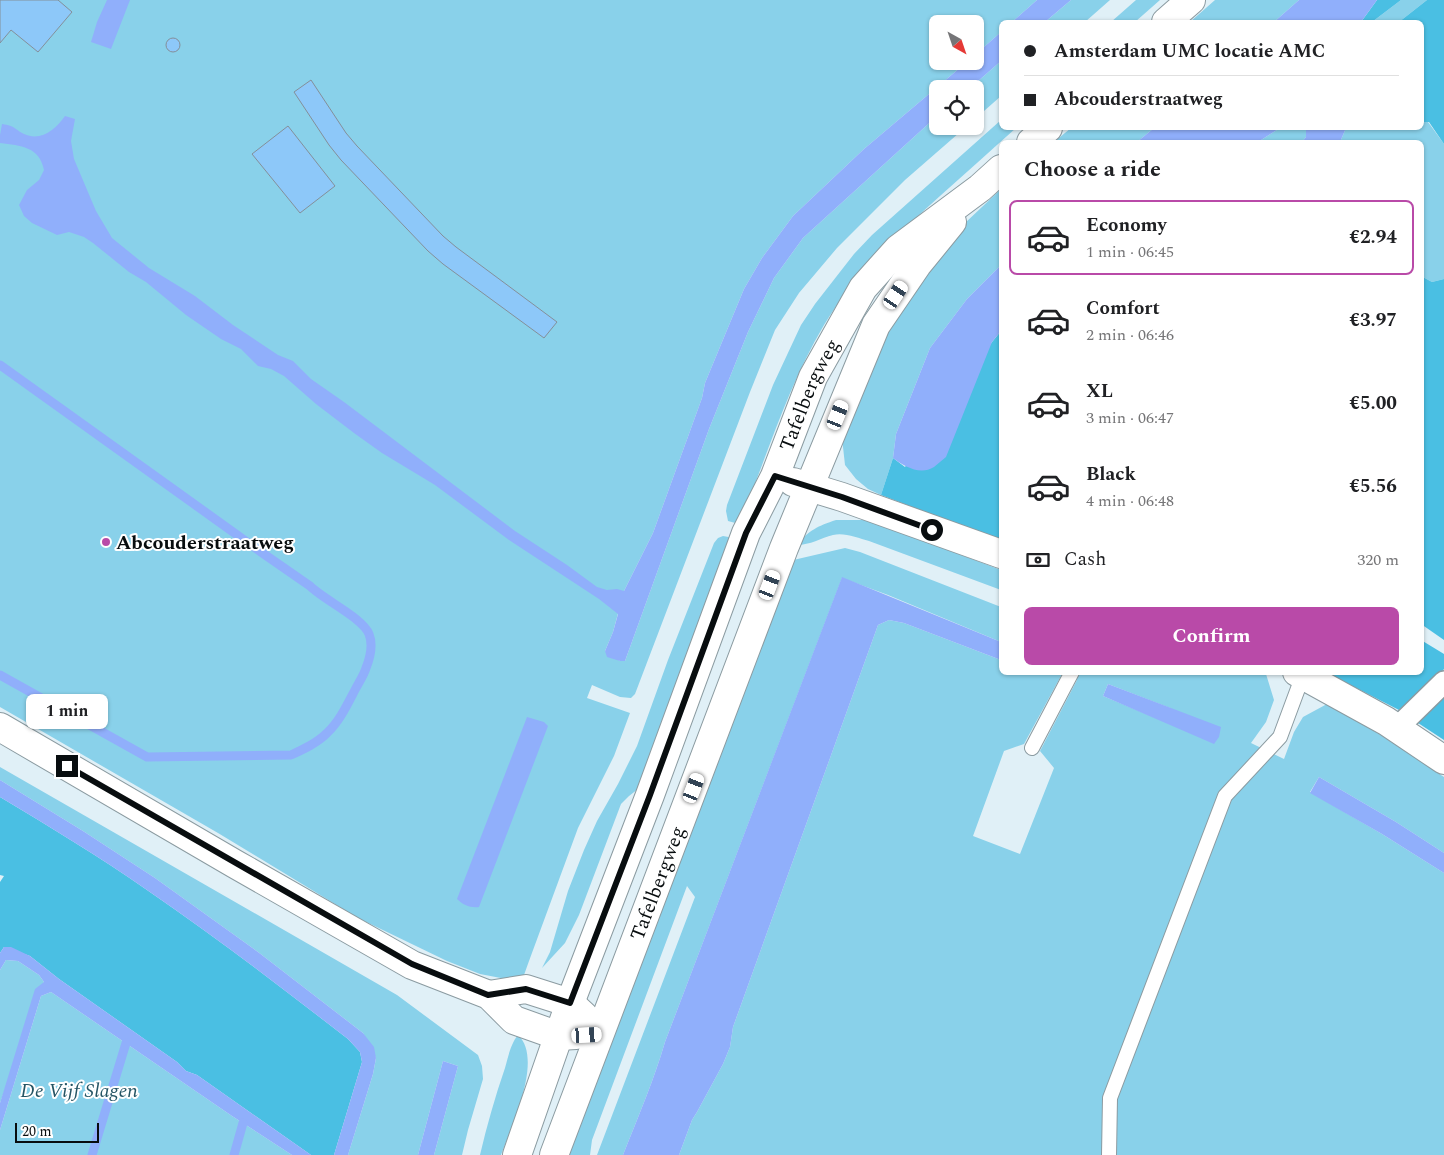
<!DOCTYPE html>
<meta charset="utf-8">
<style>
body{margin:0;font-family:Spectral,serif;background:#f6f6f6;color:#202124;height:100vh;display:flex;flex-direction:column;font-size:19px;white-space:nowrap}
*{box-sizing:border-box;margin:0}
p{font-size:16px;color:#757577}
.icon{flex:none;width:28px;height:28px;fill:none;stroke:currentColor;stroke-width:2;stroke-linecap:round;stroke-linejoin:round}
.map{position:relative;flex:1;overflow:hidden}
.panel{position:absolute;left:999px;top:140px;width:425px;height:535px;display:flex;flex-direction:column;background:#fff;border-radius:8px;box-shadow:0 1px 4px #0004}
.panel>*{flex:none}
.hud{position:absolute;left:999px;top:20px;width:425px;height:110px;border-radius:8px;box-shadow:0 1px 4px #0004;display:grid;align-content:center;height:110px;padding:0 25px;background:#fff}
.needle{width:32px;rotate:140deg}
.buttons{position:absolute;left:929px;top:15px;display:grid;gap:10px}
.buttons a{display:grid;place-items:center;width:55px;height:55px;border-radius:8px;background:#fff;box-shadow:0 1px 4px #0004;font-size:25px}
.scale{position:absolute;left:15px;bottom:12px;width:84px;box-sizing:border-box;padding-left:5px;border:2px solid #080d0f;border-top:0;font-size:14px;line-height:18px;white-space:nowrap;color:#080d0f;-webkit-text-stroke:4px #fff;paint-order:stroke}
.end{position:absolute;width:22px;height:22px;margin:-11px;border:6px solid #080d0f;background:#fff;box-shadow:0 0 0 2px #fff}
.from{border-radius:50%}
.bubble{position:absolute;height:35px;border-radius:8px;background:#fff;box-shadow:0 1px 4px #0004;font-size:16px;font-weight:700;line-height:35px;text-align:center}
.car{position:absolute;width:15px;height:30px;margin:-15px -8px;border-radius:6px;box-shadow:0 0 4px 1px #0007;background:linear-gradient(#fff 24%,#345 0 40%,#fff 0 76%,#345 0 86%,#fff 0)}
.hud b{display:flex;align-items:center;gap:18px;height:48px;font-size:19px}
.hud b+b{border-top:1px solid #e0e0e0}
.hud i{width:12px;height:12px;background:#202124}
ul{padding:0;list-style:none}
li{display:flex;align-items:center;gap:15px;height:75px;margin:0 10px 8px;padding:0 15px;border:2px solid transparent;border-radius:8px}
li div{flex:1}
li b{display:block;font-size:19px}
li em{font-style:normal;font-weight:700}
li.on{border-color:#b94aa8}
li>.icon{width:45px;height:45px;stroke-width:1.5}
h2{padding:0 25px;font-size:22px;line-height:60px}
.pay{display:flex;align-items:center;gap:12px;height:55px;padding:0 25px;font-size:19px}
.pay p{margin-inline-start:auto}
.primary-button{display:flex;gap:10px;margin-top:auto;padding:10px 25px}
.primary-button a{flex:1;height:58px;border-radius:8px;background:#b94aa8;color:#fff;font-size:20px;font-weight:700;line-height:58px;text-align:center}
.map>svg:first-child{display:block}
</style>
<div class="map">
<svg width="1444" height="1155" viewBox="0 0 1444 1155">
<rect width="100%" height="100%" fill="#e0f0f7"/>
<!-- green -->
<path fill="#89d1ea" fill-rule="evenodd" d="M0,0H1037L1012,22H1001V32L975,55V24H938V61H968L864,149L793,216L762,258L744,289L705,383L702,398L653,533L624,591L613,632L605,651L620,661H625L709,429L748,332L774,278L803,238L937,116L938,126H967L905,180L837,248L799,293L775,330L750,392L635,694L631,698L620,697L592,685L587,698L630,713L614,756L578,828L529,961L524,975L519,979H506L480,974L447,961L358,918L218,833L0,707Z
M1071,0H1110L1085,22H1045Z
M1136,0H1160L1135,22H1111Z
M1215,0H1299L1274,22H1190Z
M1401,0H1427L1399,22H1372Z
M1001,61V96L975,119V89H969Z
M1001,120V128H1016C991,150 966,173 940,196C897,235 854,275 824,325C787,387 767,457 739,524L728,521L726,511L727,505L773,385L801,325L815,304L854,254L872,235Z
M1421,122H1428L1444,144V279L1432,282L1421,276V142H1340L1346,128H1421Z
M1071,128H1154L1137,142H1054Z
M1280,128H1306V137L1302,142H1258Z
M1001,189V265L967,299L930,348L896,434L893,458L881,495L868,489L856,479L845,465L842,438L889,317L964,224Z
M836,520H864L887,527L1001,570V590L869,541C858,538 844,532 833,535C821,538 810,545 797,545C809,530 818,526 836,520Z
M723,536L734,538L638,789L629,796L621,804L579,915L565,943L542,968L550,952L568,891L584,850L597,821L618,784L637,746L668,660L714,543L718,538Z
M845,548L860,552L1001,607V642L888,595L842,578L665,1042C654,1080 638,1117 623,1155H597L695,897L687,886L592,1140L590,1155H563L789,561Z
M889,620L904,623L1001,660V672L1263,673L1266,674L1274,700L1266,722L1251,743L1284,759L1294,732L1303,717L1327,704L1379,734L1444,777V853L1396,822L1319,777L1310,792L1382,834L1444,873V1155H679L692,1120L697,1112L723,1064L730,1047L733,1027L878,625ZM1062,674L1077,680L1040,751L1054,768L1020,854L973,836L1004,751L1024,744ZM1108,684L1170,708L1163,721L1103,696Z
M0,767L397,995L478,1055L482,1066L483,1079L468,1130L462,1155H434L458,1066L443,1061L418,1155H348L373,1074L376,1058L363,1033L258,952L155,878L83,831L0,780Z
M6,960L18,961L39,975L44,982L0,1103V970Z
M51,992L232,1116L292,1155H0V1130L41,996Z
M518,1035C544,1059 511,1127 501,1155H480C487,1125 495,1097 505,1068C508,1057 511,1043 518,1035Z"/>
<!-- forest -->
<path fill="#4abfe3" d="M1377,0H1401L1372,22H1361Z
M1427,0H1444V144L1429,122H1421V22H1399Z
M1421,276L1432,282L1444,279V640L1421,624Z
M1001,331V541L881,495L893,458L905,467L992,342Z
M1421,640L1444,654V669L1438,676L1399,710L1327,673L1421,672Z
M1444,695V740L1415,721Z
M0,797C50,827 100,857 147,890C216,937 282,988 348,1039L360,1052L362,1062L334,1155H311L197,1075L186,1071L177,1062L59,979L30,956L4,947L0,953V882L4,876L0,875Z"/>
<!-- water -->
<path fill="#90affb" d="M107,0H130L111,49L91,42L97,22Z
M1037,0H1071L1045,22H1012Z
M1299,0H1377L1361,22H1274Z
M1001,32V61L969,89H938L937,116L803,238L774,278L748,332L709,429L625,661H620L607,657L605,651L613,632L618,614L599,599L509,540L435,485L382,453L354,433L316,404L284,376L271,369L258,366L241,349L221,339L186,315L146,282L129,272L93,243L84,237L69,232L57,235L32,223L24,216L19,205L27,190L39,180L44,170C39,146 21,146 0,143V135L2,124C16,126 14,129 24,134C41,142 56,129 65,116L75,119L71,141L74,159L96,211L112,238L149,268L195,296L233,325L278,355L293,361L311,379L344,402L515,531L567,565L597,587L607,590L617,589L624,591L653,533L702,398L705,383L744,289L762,258L793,216L864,149L968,61H975V55Z
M1154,128H1280L1258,142H1137Z
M1306,128H1346L1340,142H1302L1306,137Z
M1001,265V331L992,342L946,457C942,460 938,464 934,467C920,476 904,466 893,458L896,434L930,348L967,299Z
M842,577L1001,642V660L904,623L889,620L878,625L733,1027L730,1047L723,1064L697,1112L692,1120L679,1155H623C638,1117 654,1080 665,1042Z
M1108,684L1221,727L1219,737L1214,744L1103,696Z
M527,717L544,722L548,726L479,907C470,908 463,905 457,899Z
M1319,777L1396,822L1444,853V873L1382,834L1310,793Z
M0,780L83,831L155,878L258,952L363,1033L374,1047L376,1058L373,1074L348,1155H334L362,1062L360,1052L348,1039C282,988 216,937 147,890C100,857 50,827 0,797Z
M4,947H11L30,956L59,979L177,1062L186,1071L197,1075L311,1155H292L232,1116L51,992L41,996L0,1130V1103L35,989L44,982L39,975L18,961L6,960L0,970V953Z
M443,1061L458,1066L434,1155H418Z"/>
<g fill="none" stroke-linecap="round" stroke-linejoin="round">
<!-- stream -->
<path stroke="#90affb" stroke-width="9" d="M0,365L261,552L310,586C324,600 363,618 369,634C373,644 370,658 366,668C364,675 359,682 356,688C348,703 340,721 327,733C317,743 304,749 291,755L147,757L0,675
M92,1155L126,1043
M234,1155L243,1123"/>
</g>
<!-- building -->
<path fill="#8dc8f9" stroke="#848f99" d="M0,0H58L72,12L38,52L11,30L0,43Z
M166 45a7 7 0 1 1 14 0a7 7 0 1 1-14 0Z
M311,80L346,133L357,146L443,236L456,247L557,322L544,338L443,264L428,251L341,160L329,145L294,92Z
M288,126L335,186L300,213L252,154Z"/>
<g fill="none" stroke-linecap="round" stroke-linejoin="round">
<!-- service casing -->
<g stroke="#8b9ba1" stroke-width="16">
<path id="service" d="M1032,748L1072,672
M1109,1155L1110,1098L1225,796L1280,737L1303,675"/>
</g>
<!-- pedestrian casing -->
<g stroke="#8b9ba1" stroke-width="24">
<path id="pedestrian" d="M1396,729L1444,682"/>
</g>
<!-- tertiary casing -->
<g stroke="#8b9ba1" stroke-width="30">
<g id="tertiary">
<path d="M1166,22L1191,0"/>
<path d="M1031,142L1048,128"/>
<path d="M793,482L842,497L1001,554"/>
<path d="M1297,672L1386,721L1444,760"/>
<path d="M0,727L235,864L412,965L489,995L514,1020L559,1036L576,1035"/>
<path d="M489,995L526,989L570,1003L584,1016"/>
<path id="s1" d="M517,1155L570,1003L650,795L746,533L775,476L813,377L863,288L898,249L980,188L1001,169"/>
<path id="s2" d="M554,1155L784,548L876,325L917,265L952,222"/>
</g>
</g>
<!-- service -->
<use href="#service" stroke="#fff" stroke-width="14"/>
<!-- pedestrian -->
<use href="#pedestrian" stroke="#fff" stroke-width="21"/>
<!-- tertiary -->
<use href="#tertiary" stroke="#fff" stroke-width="28"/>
</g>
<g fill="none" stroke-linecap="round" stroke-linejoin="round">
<!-- route -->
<path stroke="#080d0f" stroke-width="6" d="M67,766L412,964L488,995L526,989L570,1003L650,795L746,533L775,476L842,497L932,530"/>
</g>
<!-- markers -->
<circle fill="#b94aa8" stroke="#fff" stroke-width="2" cx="106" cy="542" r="5"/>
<g text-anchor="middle" stroke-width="4" stroke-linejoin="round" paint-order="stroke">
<!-- street labels -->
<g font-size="20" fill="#080d0f" stroke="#fff">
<text dy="7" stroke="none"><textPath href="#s1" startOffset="815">Tafelbergweg</textPath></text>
<text dy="7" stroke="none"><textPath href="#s2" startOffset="291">Tafelbergweg</textPath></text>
</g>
<!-- poi labels -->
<g font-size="20" font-weight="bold" fill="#080d0f" stroke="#fff" text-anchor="start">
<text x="116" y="549">Abcouderstraatweg</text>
</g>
<!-- park labels -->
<g font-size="20" font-style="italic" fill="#255565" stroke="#fff">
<text x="79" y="1097">De Vijf Slagen</text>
</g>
</g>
</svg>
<div class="buttons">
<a><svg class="needle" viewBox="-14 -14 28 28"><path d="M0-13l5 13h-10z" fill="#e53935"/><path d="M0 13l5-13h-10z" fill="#757577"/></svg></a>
<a><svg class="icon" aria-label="locate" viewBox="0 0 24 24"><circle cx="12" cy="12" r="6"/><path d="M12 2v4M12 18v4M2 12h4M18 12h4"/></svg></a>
</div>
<div class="scale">20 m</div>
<i class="end from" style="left:932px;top:530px"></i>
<i class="end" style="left:67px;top:766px"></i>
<div class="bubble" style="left:26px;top:694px;width:82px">1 min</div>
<i class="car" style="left:896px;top:295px;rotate:34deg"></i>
<i class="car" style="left:838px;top:415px;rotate:22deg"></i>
<i class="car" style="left:770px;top:585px;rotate:21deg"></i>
<i class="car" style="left:694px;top:788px;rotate:21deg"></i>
<i class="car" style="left:587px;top:1035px;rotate:87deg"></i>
<div class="hud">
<b><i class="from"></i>Amsterdam UMC locatie AMC</b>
<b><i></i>Abcouderstraatweg</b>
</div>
<section class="panel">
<h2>Choose a ride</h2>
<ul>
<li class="on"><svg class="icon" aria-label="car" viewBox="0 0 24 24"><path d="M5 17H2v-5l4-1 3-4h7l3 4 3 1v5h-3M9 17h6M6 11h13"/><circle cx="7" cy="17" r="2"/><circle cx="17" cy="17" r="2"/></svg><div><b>Economy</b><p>1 min · 06:45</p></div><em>€2.94</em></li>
<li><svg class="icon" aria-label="car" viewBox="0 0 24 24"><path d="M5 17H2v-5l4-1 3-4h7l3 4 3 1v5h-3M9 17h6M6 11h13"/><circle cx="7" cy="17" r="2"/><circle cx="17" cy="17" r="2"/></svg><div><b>Comfort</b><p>2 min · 06:46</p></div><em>€3.97</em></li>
<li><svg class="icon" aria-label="car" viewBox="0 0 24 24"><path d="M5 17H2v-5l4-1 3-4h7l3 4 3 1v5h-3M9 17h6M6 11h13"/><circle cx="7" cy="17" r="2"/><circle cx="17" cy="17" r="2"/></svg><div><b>XL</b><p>3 min · 06:47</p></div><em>€5.00</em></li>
<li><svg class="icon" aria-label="car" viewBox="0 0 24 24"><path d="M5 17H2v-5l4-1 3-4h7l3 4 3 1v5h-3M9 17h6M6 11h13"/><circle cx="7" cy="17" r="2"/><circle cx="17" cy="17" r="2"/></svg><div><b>Black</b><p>4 min · 06:48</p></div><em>€5.56</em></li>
</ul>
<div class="pay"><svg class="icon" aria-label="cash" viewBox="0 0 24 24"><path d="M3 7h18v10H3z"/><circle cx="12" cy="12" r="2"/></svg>Cash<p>320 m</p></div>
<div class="primary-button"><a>Confirm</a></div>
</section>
</div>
